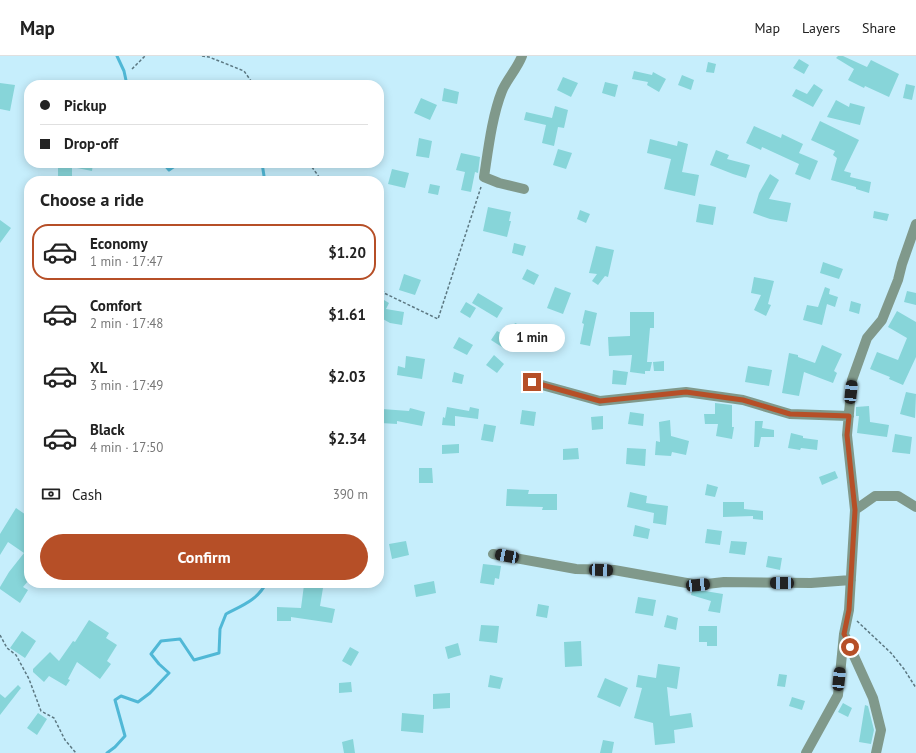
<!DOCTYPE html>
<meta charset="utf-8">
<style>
body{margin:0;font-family:"PT Sans",sans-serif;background:#f6f6f6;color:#222;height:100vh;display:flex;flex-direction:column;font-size:15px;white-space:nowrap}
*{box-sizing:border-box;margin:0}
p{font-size:13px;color:#767676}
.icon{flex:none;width:22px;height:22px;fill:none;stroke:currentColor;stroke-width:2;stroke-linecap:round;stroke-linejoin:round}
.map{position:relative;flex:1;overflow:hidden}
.drawer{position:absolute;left:24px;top:120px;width:360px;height:412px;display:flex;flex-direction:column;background:#fff;border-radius:16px;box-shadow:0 2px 10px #0003}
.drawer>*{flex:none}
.top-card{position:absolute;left:24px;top:24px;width:360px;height:88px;border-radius:16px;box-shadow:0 2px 10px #0003;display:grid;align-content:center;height:88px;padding:0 16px;background:#fff}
.end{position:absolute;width:18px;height:18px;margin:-9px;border:5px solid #b64f27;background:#fff;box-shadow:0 0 0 2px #fff}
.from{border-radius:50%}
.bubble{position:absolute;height:28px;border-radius:14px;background:#fff;box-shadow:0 2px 10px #0003;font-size:13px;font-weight:600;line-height:28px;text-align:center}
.car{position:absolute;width:12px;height:24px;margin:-12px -6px;border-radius:5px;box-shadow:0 0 3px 1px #0007;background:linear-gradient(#222 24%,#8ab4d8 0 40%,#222 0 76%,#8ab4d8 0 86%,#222 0)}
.top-card b{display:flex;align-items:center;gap:14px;height:38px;font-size:15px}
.top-card b+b{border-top:1px solid #e0e0e0}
.top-card i{width:10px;height:10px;background:#222}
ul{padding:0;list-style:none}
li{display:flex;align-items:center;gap:12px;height:56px;margin:0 8px 6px;padding:0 8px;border:2px solid transparent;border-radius:16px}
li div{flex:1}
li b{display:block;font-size:15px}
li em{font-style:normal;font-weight:600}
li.selected{border-color:#b64f27}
li>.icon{width:36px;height:36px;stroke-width:1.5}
h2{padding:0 16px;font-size:18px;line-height:48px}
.pay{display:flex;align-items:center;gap:10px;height:44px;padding:0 16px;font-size:15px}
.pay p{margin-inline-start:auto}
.button{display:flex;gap:8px;margin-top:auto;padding:8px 16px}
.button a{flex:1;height:46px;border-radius:24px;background:#b64f27;color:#fff;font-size:16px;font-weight:600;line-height:46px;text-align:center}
header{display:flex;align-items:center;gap:24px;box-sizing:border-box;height:56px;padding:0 20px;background:#fff;border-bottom:1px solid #e0e0e0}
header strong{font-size:19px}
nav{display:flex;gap:22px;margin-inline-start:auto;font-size:14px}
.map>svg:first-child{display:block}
</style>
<header>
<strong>Map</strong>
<nav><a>Map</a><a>Layers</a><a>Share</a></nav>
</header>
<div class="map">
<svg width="916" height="697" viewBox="0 0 916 697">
<rect width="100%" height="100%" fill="#c6eefc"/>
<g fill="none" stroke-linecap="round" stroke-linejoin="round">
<!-- stream -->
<path stroke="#50b8d6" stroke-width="3" d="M117,0L124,15L127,29
M163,107L169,114L179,107
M196,107H201
M262,107L264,120V125
M107,697L115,691L125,680L115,644L121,640L138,646L150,637L169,617L159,608L151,598L161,585L180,583L194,604L219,597L220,573L226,558C241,550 258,544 266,527"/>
</g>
<!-- building -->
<path fill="#87d5d9" d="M838,0H843L867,11L871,4L899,18L889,41L865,30L864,32L848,24L854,13L836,2Z
M799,3L809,9L804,18L793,12Z
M708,6L716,8L714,17L706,16Z
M634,15L652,19L653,16L666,23L659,36L647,29L648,26L632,23Z
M682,19L694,24L691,34L678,29Z
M563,21L578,27L571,41L557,34Z
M605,26L618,29L615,41L602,37Z
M0,27L15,29L10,55L0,53Z
M814,28L823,34L813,51L792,40L796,33L807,38Z
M906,28L915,30L912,44L903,42Z
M444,32L459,36L457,48L442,45Z
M421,42L437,49L430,64L414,57Z
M836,44L849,51L850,47L865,51L860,69L827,61Z
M555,50L568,54L564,72L558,71L554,90L542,87L546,69L524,64L526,56L552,62Z
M820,65L859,84L844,115L851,117L850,121L871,126L869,137L856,133V131L831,124L837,102L833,99L835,95L811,84Z
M754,70L781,82L782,78L803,88L799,97L818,105L810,124L795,118L799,108L762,91L761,94L746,87Z
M419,82L432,85L429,102L416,100Z
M650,83L677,90L678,85L688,88L682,116L699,119L695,140L664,133L671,103L647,97Z
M558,93L572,97L566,113L553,109Z
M716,94L729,99L727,103L750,109L746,122L733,118L710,109Z
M461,97L480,101L478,117L475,116L471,136L461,134L465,116L456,114Z
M71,107H93L92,115L72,111V121H58V108H71Z
M392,113L409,117L405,132L388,128Z
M770,118L779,124L769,143L791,147L787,166L770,163L753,157L759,137Z
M430,128L440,130L438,139L428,137Z
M699,148L716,151L713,169L696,166Z
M488,151L511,156L509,165H511L507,181L483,175Z
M580,154L590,158L586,167L577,163Z
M874,155L889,158L887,165L873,162Z
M0,164L11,172L0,187Z
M514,187L526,190L523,200L512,197Z
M596,190L614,194L608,221L605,220L598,229L592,225L597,218L589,217Z
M823,206L843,213L839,223L820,217Z
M527,213L539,219L534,229L522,223Z
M404,218L421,224L415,239L399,234Z
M754,221L774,225L768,248L771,249L766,260L754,254L761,239L751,237Z
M555,231L571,237L563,258L547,252Z
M825,231L830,233L829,238L838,241L835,251L827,248L822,269L803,264L807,249L818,251Z
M907,235L916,237V249L904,246Z
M478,237L503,252L497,262L472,247Z
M379,241L389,247L386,253L404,256L402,269L390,267L381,262L379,266Z
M851,245L861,248L859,258L849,255Z
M466,246L476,252L470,262L460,256Z
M585,254L597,257L590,290L580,288L584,268L582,267Z
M897,255L916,266V301L903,329L889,323L890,321L870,313L877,296L898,304L907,282L888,271Z
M630,256H654V272H650L647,306H652L650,315H645V318L630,316L632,299L609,300L608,281L630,280Z
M515,267L522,270L508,295L491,284L497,275L508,281Z
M459,281L473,289L467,299L453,292Z
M822,289L842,298L834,315L837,317L833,327L804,316L799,340L782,337L789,297L798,299V301L815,307Z
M494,299L504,308L497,317L486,309Z
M406,300L425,303L422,323L397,319L398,310L405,312Z
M664,305V315H654L653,306Z
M748,310L772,314L769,330L745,326Z
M613,314L628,316L626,329L612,328Z
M454,316L464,319L462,328L452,326Z
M906,336L916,338L915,362L900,358Z
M715,347L732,349V371H734L732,383L716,380L718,368H705L704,358H715Z
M869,350L870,366L889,369L887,381L857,377L859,360H856V351Z
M447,351L469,355L470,351L479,353L478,363L455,360V370L442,369L443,361L445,362Z
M410,352L425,356L422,370L397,365V368L381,367L382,353L409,355Z
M522,354L536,356L534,370L520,368Z
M630,356L644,358L643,370L628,368Z
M603,360V373L592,374L591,361Z
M670,364L671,380L689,385L686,399L672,396L671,400L655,399L656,385L660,386L659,366Z
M755,365H763L762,372L774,374V381H761L759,391H754Z
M484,368L496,370L493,386L481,384Z
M791,377L803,380V382L818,384L817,394L801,392L800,394L788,392Z
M895,378L912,381L910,398L892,396Z
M459,388V397L442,398V389Z
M578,392L579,403L563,404V393Z
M627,392L646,393L645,410L626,408Z
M419,412H432L433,427H419Z
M835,415L838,422L822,429L819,421Z
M707,428L718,431L715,441L705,439Z
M507,433L529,434L528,438H557V454H542L543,451L506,450Z
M630,436L647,440L646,447L668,450L666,469L653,467L654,457L627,451Z
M723,446H744V453L763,455V464L753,463V460L723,461Z
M16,452L29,461V524L23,531L28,534L20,547L0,533V531L9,516L24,497L8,486L0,499V478Z
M635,469L650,473L648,483L633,480Z
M707,473L722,475L720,489L705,487Z
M406,485L409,499L392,503L389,488Z
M731,485L747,486L745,499L729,497Z
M768,500L782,502L780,514L766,511Z
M483,508L501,510L499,523L495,522L494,529L480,527Z
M434,525L436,537L416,541L414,529Z
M304,529L323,532L320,550L335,553L332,567L291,561V565H277V551L301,552Z
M692,535H705L723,538L720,557L708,555L711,545L691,539Z
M638,541L656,544L653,560L635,557Z
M538,548L549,550L547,562L536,560Z
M667,559L678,562L676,574L664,571Z
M89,564L109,577L106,582L117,589L107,605L111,608L100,623L77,606L68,623L70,624L66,630L49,620L44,626L33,616V613L50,596L59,605L73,585L75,586Z
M481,569L499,570L497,587L479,585Z
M699,570H717V590H707V586H699Z
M22,575L36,585L25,602L10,592Z
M581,585L582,610L565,611L564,586Z
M458,587L461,599L448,603L445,591Z
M350,591L359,596L351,610L342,605Z
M658,608L680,611L677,633L667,631L670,660L691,657L693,671L674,674L675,687L655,689L653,667L634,662L642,632L636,631L638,619L656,622Z
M779,618L787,619L785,631L777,630Z
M490,619L503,622L500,633L488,631Z
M605,622L628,632L620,651L597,641Z
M351,626L352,636L339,637V627Z
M18,629L21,632L0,659V638L5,642Z
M450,637V652L433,653V638Z
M792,641L805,645L802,654L789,650Z
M843,647L852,652L848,661L838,656Z
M865,649L868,650L874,674L871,688L859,686Z
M38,657L47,663L37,679L27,672Z
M402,657L424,659L423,677L401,675Z
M353,683L355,697H344L342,686Z
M603,684L614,686L612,697H600Z"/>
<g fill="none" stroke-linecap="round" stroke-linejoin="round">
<!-- path -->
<path stroke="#5c7882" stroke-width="1.5" stroke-dasharray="3 2" stroke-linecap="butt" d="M202,0L209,1L244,15L254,29
M132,13L145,0
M309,107L322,125
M379,224L384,237L438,263L481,131
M857,565L891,597L904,613L916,632
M0,579L7,592L16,599L29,623L41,655L54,662L65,684L76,697"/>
<!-- minor -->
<path stroke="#80998b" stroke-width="10" d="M522,0C517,13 507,23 502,35C492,60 488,95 484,121L499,127L524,133
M531,326L600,345L686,336L743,344L790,358L849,360
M855,454L875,440H898L916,451
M493,498L576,513L614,514L698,529L724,526L811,527L851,524
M844,578L873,642L881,674L876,697
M806,697L838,639L844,578L849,554L855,454L847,379L852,324L867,282L882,264L898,224L902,208L916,168"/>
</g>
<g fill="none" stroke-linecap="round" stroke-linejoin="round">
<!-- route -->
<path stroke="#b64f27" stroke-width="5" d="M532,326L600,345L686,336L743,344L790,358L849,360L847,379L855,454L849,554L844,578L850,591"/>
</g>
</svg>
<i class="end from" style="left:850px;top:591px"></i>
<i class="end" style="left:532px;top:326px"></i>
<div class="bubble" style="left:499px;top:268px;width:66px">1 min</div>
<i class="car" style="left:851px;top:336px;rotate:6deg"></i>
<i class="car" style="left:507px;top:500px;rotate:281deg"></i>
<i class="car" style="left:601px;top:514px;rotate:92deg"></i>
<i class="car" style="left:782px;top:527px;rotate:271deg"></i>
<i class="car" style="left:698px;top:529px;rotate:84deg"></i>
<i class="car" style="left:839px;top:623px;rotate:6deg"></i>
<div class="top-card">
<b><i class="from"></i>Pickup</b>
<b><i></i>Drop-off</b>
</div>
<section class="drawer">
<h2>Choose a ride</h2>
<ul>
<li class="selected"><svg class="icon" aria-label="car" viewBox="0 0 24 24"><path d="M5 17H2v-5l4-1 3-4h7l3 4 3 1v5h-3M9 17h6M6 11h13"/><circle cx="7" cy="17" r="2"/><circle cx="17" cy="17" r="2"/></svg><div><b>Economy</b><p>1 min · 17:47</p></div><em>$1.20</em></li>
<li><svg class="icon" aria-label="car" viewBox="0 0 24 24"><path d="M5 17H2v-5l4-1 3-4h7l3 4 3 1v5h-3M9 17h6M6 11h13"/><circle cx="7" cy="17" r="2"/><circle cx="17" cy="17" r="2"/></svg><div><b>Comfort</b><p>2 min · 17:48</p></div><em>$1.61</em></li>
<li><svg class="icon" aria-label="car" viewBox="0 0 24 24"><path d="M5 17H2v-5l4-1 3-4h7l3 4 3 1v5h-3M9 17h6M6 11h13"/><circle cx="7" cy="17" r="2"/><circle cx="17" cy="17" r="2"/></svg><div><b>XL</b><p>3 min · 17:49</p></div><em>$2.03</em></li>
<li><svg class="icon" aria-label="car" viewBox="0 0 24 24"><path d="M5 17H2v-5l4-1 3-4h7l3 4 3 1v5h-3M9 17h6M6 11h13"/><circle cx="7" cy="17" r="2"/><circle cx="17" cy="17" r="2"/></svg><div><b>Black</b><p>4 min · 17:50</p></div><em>$2.34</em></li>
</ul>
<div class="pay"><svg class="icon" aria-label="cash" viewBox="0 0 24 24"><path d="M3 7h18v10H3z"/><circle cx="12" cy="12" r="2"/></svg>Cash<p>390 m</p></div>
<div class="button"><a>Confirm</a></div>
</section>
</div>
